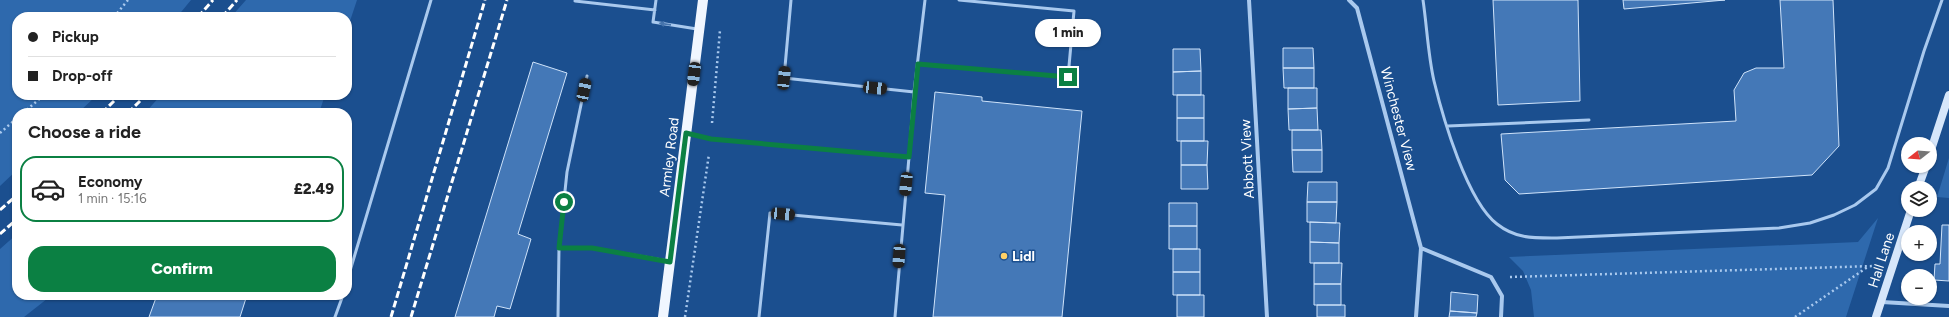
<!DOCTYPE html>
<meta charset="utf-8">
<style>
body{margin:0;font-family:Figtree,sans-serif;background:#f6f6f6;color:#222;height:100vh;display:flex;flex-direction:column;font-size:15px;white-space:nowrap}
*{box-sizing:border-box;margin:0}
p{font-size:13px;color:#767676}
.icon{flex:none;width:22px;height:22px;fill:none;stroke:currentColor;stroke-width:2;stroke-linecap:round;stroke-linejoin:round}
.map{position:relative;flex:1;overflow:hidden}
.panel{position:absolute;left:12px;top:108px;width:340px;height:192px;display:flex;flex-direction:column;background:#fff;border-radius:16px;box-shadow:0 1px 3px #0004}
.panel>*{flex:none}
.hud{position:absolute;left:12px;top:12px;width:340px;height:88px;border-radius:16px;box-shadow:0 1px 3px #0004;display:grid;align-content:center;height:88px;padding:0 16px;background:#fff}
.needle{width:26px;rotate:253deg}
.controls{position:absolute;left:1901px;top:137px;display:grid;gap:8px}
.controls a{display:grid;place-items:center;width:36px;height:36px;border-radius:50%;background:#fff;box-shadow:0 1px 3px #0004;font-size:20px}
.end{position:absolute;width:18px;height:18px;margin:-9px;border:5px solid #0b8043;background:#fff;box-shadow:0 0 0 2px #fff}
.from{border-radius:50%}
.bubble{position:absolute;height:28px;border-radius:14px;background:#fff;box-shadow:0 1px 3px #0004;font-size:13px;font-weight:800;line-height:28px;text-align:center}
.car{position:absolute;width:12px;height:24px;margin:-12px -6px;border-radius:5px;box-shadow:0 0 3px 1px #0007;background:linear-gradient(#222 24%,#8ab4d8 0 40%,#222 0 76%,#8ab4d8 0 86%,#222 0)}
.hud b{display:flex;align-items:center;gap:14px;height:38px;font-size:15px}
.hud b+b{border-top:1px solid #e0e0e0}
.hud i{width:10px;height:10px;background:#222}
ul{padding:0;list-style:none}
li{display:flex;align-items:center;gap:12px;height:66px;margin:0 8px 6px;padding:0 8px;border:2px solid transparent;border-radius:16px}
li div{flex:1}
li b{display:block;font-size:15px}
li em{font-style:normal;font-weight:800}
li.active{border-color:#0b8043}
li>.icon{width:36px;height:36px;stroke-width:1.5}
h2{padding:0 16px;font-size:18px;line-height:48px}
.cta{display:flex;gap:8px;margin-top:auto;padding:8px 16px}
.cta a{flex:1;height:46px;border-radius:16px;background:#0b8043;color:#fff;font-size:16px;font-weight:800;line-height:46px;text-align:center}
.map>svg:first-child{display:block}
</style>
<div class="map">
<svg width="1949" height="317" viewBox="0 0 1949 317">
<rect width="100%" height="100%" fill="#1b4f8f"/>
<!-- green -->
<path fill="#2e69ad" d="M0,0H191L177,17H17V95H97L78,113H17V170L0,186Z
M246,0H357L347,30V17H231Z
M161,95H325L319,113H260L254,111L252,113H145Z
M1949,158V198L1937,197Z
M1878,218L1846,317H1534L1531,290L1523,271L1509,257L1858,242Z
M17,234V295H52L24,317H0V249Z"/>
<!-- building -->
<path fill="#4478b7" stroke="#cfe3fa" d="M1493,0H1578L1580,101L1498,105Z
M1623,0H1725L1624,9Z
M1780,0H1833L1839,146L1812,175L1519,194L1505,180L1501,134L1736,121L1734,90L1744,73L1756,68H1784Z
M1283,48H1313L1314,68H1283Z
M1173,49H1200L1201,71L1173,72Z
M533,62L567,73L518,234L531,239L510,309L497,306L494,317H455Z
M1283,68H1314V88H1284Z
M1201,71V95H1173V72Z
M1288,88H1317V108L1288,109Z
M935,92L982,97V101L1082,111L1062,317H933L945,195L925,193Z
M1177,95H1204V118H1177Z
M1317,108L1318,130H1289L1288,109Z
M1177,118H1204V141H1177Z
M1292,130H1321L1322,150H1292Z
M1181,141H1208L1207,165H1181Z
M1292,150H1322V172H1293Z
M1181,165H1207L1208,189H1181Z
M1308,182H1337V202H1307Z
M1307,202H1337L1336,223L1307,222Z
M1169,203H1197V226H1169Z
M1310,222L1340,223L1339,243L1310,242Z
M1942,225H1949V281L1934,280L1935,264H1940Z
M1169,226H1197V249H1169Z
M1310,242L1339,243V263H1310Z
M1173,249H1200V272H1173Z
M1314,263H1342L1341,284H1314Z
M1173,272H1200V295H1173Z
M1314,284H1341V305H1314Z
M1451,292L1478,295L1477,313L1450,311Z
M157,295H247L240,317H149Z
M1177,295H1204V317H1177Z
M1317,305H1345V317H1317Z
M1450,311L1477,313L1476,317H1449Z"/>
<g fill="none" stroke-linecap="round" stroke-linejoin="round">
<!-- path -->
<path stroke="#a9c9ee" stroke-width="2.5" stroke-dasharray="2 3" stroke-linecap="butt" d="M114,17L128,0
M23,113L44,95
M712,123L720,30
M0,133L17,118
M1510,277L1874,266
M685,317L709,154
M1795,317L1869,266"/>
<!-- lane -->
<path stroke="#a9c9ee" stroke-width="3" d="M576,0L575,1L655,10
M656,0L653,22L697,29
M791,0L784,78L914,92
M1423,0C1427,27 1428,55 1434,81C1443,118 1467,201 1497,224C1516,239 1534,238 1557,238L1779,228L1810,223L1834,215L1855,205L1876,189L1888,168L1924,51L1942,0
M918,64L1068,77L1074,11L959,0
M1448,126L1589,120
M687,133L711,139L909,157L895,317
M909,157L914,92L925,0
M559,248L567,172L587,76
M347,281L431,0
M335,317L343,295
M558,317L559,248H592L668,261
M759,317L770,213L902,225"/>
<!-- street -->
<path stroke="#a9c9ee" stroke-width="4" d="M1249,0L1267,317
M1349,0L1357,8L1421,248L1416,317
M1421,248L1491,277L1502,296L1501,317
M1882,302L1949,306"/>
<!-- secondary -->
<path stroke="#d6e6fa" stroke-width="8" d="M1930,153L1949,95
M1918,188L1926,166
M1876,317L1911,210"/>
<!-- primary -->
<path stroke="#f0f6ff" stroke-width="10" d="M663,317L703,0"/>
<!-- rail -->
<path stroke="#fff" stroke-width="3" stroke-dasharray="7 3" stroke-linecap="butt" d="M198,17L213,0
M222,17L237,0
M102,113L120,95
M128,113L146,95
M0,210L17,195
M0,234L17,219
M391,317L485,0
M411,317L507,0"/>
</g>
<!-- one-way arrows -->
<defs><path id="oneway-solid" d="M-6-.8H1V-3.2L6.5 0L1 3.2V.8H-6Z"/></defs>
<use fill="#4674ac" href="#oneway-solid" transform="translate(665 24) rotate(-172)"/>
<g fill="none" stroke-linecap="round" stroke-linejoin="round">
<!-- route -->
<path stroke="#0b8043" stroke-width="5" d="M564,202L559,248H592L670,262L686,133L711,139L909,157L918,64L1068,77"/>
</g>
<!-- markers -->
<circle fill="#ffd166" stroke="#1b4f8f" stroke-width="1.5" cx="1004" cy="256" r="4"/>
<g text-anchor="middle" stroke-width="3" stroke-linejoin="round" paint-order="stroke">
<!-- street labels -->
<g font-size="14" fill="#fff" stroke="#1b4f8f">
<text transform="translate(1399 119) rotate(75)" y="5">Winchester View</text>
<text transform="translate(669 157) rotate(-83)" y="5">Armley Road</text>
<text transform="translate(1247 159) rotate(-93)" y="5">Abbott View</text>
<text transform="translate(1881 260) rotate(-72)" y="5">Hall Lane</text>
</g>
<!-- poi labels -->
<g font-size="14" font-weight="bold" fill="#fff" stroke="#1b4f8f" text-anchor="start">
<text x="1012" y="261">Lidl</text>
</g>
</g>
</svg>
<div class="controls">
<a><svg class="needle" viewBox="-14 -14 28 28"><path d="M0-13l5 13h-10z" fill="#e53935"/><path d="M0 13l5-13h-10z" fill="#767676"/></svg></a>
<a><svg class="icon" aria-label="layers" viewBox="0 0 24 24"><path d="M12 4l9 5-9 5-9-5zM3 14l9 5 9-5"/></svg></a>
<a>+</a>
<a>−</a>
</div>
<i class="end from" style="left:564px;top:202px"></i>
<i class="end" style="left:1068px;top:77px"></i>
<div class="bubble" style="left:1035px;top:19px;width:66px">1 min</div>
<i class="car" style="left:694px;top:74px;rotate:187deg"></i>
<i class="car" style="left:784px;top:78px;rotate:6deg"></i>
<i class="car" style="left:875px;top:88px;rotate:96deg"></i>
<i class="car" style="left:584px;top:90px;rotate:12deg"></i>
<i class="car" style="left:906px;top:184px;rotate:186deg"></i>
<i class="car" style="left:783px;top:214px;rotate:95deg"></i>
<i class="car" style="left:899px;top:256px;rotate:184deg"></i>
<div class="hud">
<b><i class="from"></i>Pickup</b>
<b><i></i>Drop-off</b>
</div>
<section class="panel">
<h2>Choose a ride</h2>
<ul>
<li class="active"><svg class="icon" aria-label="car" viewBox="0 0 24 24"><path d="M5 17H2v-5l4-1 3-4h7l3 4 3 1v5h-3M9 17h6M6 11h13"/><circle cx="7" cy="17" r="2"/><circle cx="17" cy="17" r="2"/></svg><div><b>Economy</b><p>1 min · 15:16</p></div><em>£2.49</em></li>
</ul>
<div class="cta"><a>Confirm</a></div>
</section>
</div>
